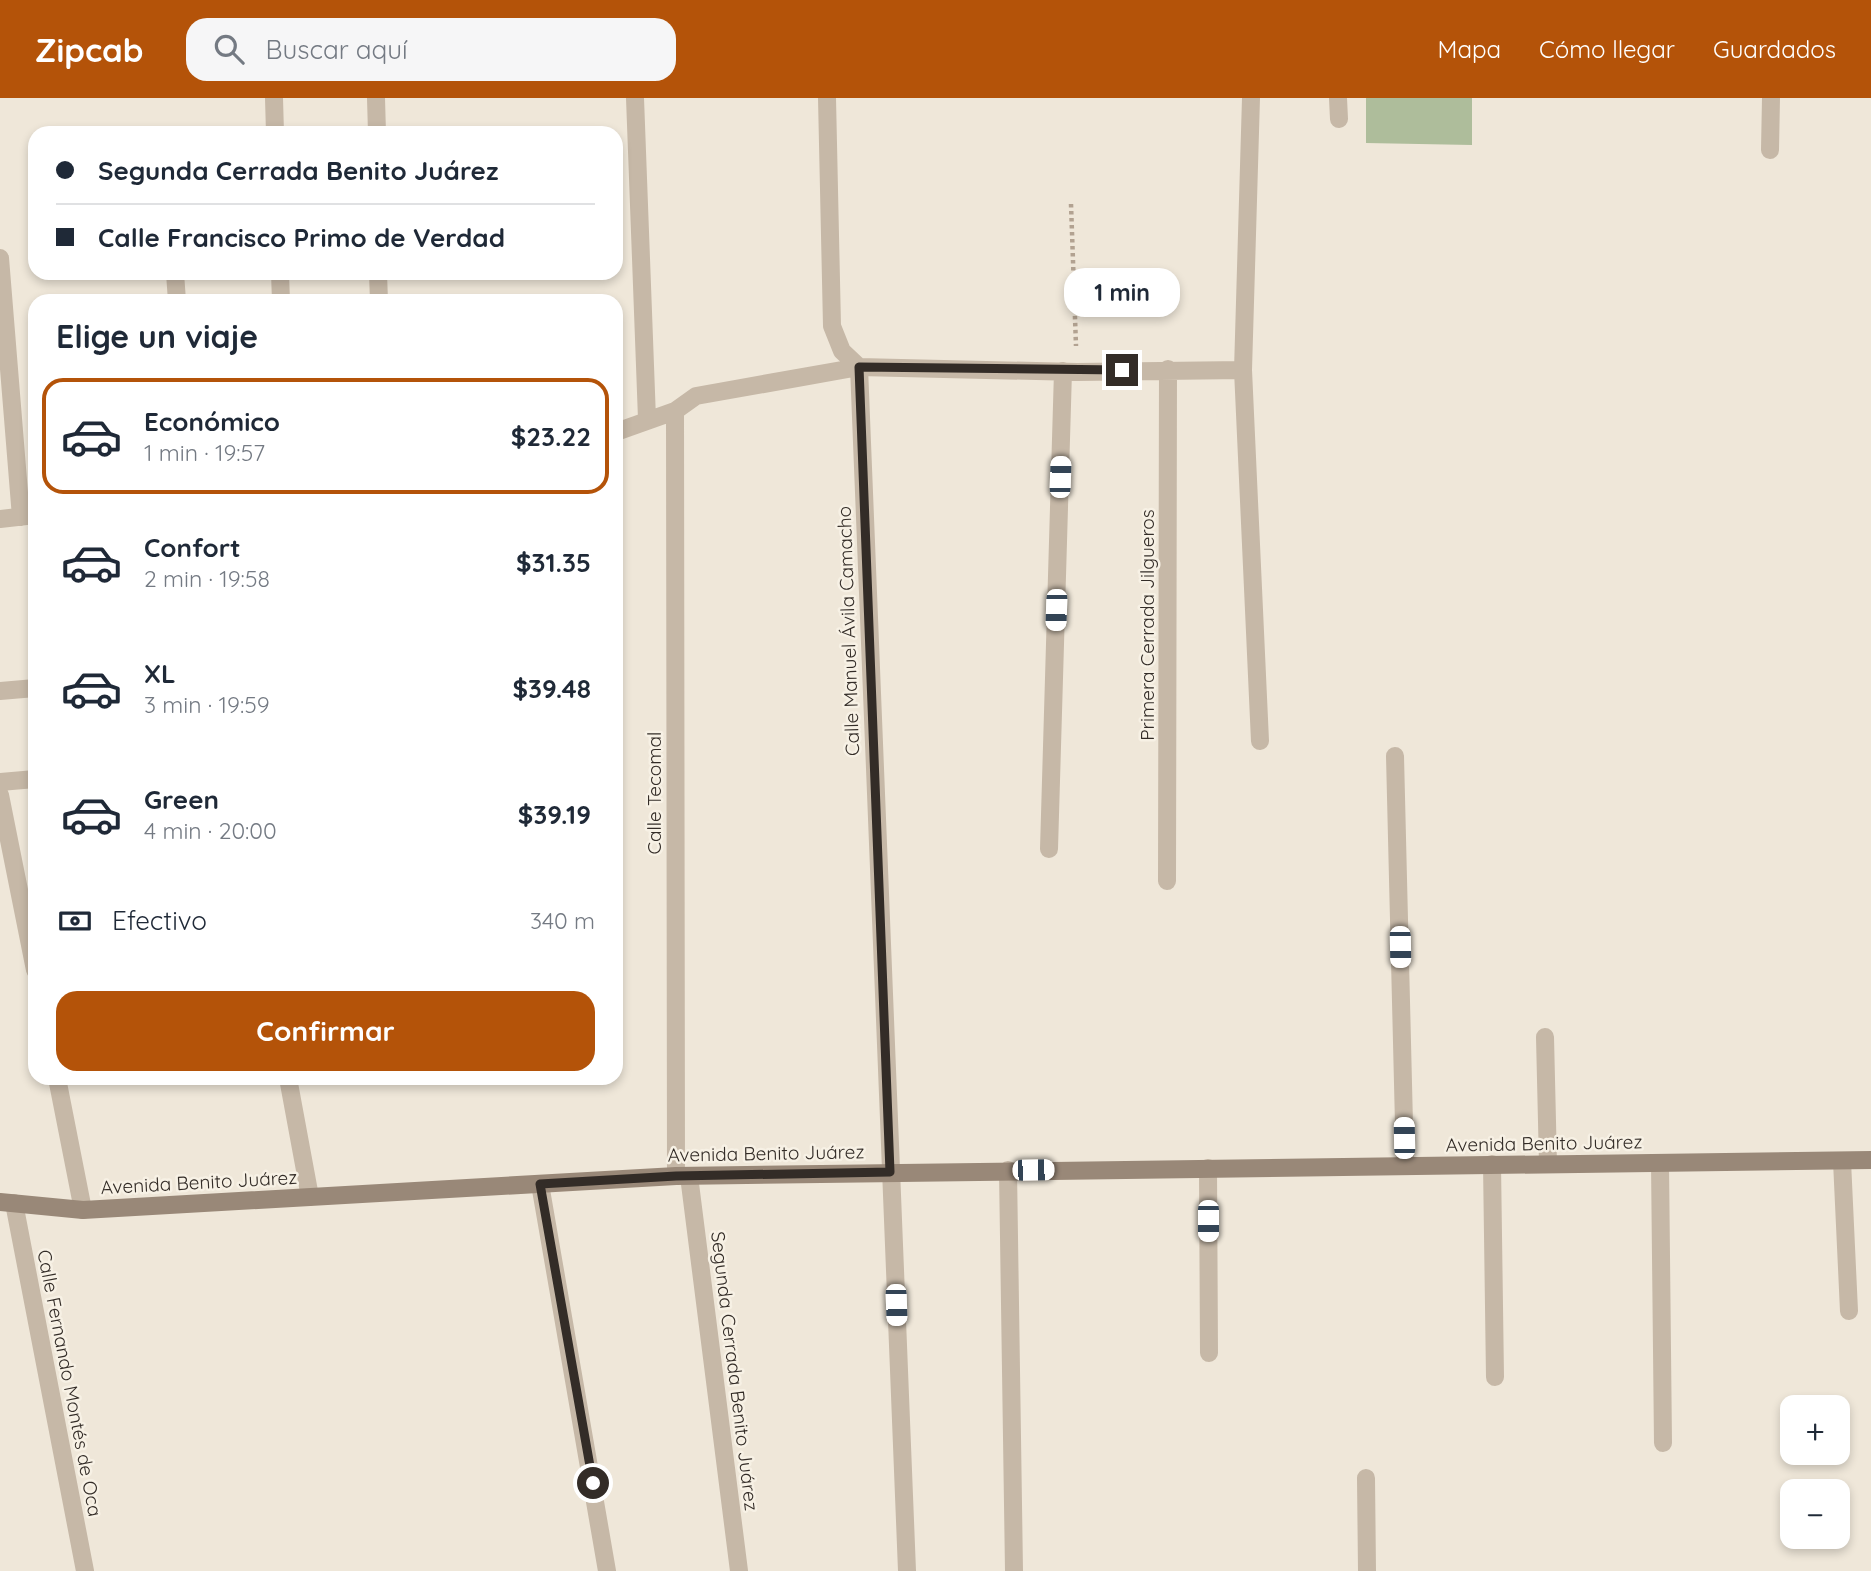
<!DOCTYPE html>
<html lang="es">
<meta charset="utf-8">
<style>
body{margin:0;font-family:Quicksand,sans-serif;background:#f6f6f7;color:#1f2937;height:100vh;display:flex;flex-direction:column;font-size:26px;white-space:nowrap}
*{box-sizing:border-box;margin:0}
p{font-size:23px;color:#747a83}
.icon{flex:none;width:38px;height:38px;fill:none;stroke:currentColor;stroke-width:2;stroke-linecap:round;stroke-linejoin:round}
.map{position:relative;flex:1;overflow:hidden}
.side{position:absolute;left:28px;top:196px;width:595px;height:791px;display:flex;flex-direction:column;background:#fff;border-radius:21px;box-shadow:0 4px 10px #0003}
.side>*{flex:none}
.guide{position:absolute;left:28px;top:28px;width:595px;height:154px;border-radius:21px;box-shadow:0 4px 10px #0003;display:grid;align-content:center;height:154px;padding:0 28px;background:#fff}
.controls{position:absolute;left:1780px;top:1297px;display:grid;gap:14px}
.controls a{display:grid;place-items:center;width:70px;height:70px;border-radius:14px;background:#fff;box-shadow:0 4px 10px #0003;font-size:35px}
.end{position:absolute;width:32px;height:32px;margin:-16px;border:9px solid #332c27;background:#fff;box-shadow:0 0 0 4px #fff}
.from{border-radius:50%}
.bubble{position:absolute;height:49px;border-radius:21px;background:#fff;box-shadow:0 4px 10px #0003;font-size:23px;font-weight:800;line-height:49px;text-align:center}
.car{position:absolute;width:21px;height:42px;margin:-21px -10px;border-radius:9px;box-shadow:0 0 5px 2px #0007;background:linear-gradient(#fff 24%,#345 0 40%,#fff 0 76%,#345 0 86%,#fff 0)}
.guide b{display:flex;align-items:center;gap:24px;height:66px;font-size:26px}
.guide b+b{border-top:2px solid #e0e1e3}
.guide i{width:18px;height:18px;background:#1f2937}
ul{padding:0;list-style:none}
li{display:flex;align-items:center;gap:21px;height:116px;margin:0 14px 10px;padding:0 14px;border:4px solid transparent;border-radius:21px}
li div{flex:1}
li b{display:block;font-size:26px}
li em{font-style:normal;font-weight:800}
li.on{border-color:#b45309}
li>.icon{width:63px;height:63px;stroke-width:1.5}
h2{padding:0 28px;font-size:32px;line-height:84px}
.pay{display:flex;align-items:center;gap:18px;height:77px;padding:0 28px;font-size:26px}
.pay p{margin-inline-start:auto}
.button{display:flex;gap:14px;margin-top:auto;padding:14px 28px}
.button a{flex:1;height:80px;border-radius:21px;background:#b45309;color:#fff;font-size:28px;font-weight:800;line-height:80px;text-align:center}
header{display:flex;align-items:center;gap:42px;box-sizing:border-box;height:98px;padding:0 35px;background:#b45309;color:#fff}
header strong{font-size:33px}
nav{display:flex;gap:38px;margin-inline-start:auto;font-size:24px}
.search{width:490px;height:63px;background:#f6f6f7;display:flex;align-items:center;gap:18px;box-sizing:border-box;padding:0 24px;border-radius:21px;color:#747a83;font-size:26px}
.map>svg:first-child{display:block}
</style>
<header>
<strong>Zipcab</strong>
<div class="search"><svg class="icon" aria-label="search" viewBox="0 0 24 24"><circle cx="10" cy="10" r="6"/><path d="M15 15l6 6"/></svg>Buscar aquí</div>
<nav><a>Mapa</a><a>Cómo llegar</a><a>Guardados</a></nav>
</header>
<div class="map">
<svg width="1871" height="1473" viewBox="0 0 1871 1473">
<rect width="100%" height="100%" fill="#efe7d9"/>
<!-- park -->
<path fill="#aebd9b" d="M1366,0H1472V47L1366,45Z"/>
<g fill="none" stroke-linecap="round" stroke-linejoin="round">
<!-- path -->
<path stroke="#b2a291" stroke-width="4.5" stroke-dasharray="3.5 3.5" stroke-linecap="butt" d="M1071,106L1076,248"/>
<!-- minor -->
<path stroke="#c6b8a7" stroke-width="18" d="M274,0L275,35
M376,0L377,35
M635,0L647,321
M827,0L832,228L842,253L859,269L907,1473
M1251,0L1243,272L1260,643
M1338,0L1339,21
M1770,52L1771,0
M0,160L21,419
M175,175L177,203
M280,175L281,203
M378,175L379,203
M675,313L676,1078
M616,334L675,313L696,298L859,269L1077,274L1243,272
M0,421L35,417
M0,593L35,590
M1395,658L1405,1067
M0,684L35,681
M0,697L35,872
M1049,751L1063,273
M1167,783L1168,271
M1545,939L1548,1066
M57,980L83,1112
M288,980L310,1099
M1842,1063L1849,1213
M1660,1065L1663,1345
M1492,1066L1495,1279
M1208,1070L1209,1255
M1008,1072L1014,1473
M689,1078L739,1473
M540,1086L607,1473
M14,1105L85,1473
M1366,1380L1367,1473"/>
<!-- secondary -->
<path stroke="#998878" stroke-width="18" d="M0,1104L83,1112L676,1078L1871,1062"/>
</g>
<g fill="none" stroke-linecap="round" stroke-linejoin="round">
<!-- route -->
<path stroke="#332c27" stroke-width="9" d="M593,1385L540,1086L676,1078L890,1074L859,269L1122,272"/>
</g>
<g text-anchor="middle" stroke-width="5" stroke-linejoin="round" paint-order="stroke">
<!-- street labels -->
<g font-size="19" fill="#332c27" stroke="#f7f1e5">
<text transform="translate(1147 527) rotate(-90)" y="7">Primera Cerrada Jilgueros</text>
<text transform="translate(848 533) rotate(-92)" y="7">Calle Manuel Ávila Camacho</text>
<text transform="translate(654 695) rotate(-90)" y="7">Calle Tecomal</text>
<text transform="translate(1544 1045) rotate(-1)" y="7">Avenida Benito Juárez</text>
<text transform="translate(766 1055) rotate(-1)" y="7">Avenida Benito Juárez</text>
<text transform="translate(199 1084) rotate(-3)" y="7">Avenida Benito Juárez</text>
<text transform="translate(735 1273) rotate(83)" y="7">Segunda Cerrada Benito Juárez</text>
<text transform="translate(70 1285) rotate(79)" y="7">Calle Fernando Montés de Oca</text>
</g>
</g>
</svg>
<div class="controls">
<a>+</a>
<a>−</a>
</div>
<i class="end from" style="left:593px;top:1385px"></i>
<i class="end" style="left:1122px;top:272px"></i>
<div class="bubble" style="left:1064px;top:170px;width:116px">1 min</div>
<i class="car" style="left:1060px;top:379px;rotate:2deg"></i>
<i class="car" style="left:1056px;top:512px;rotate:182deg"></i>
<i class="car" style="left:1400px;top:849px;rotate:179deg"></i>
<i class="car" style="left:1404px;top:1040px;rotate:359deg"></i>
<i class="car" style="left:1033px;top:1072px;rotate:89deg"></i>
<i class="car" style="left:1208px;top:1123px;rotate:180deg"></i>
<i class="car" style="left:896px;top:1207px;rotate:178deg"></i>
<div class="guide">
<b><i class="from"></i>Segunda Cerrada Benito Juárez</b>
<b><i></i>Calle Francisco Primo de Verdad</b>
</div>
<section class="side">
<h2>Elige un viaje</h2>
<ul>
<li class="on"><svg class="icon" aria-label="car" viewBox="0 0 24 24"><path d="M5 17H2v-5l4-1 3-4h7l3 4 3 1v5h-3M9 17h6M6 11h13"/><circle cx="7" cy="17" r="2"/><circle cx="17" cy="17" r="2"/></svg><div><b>Económico</b><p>1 min · 19:57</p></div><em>$23.22</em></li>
<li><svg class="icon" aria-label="car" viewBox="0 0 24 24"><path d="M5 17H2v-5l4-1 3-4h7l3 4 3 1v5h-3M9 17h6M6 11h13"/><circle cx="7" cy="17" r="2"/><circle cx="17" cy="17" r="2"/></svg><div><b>Confort</b><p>2 min · 19:58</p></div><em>$31.35</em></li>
<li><svg class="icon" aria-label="car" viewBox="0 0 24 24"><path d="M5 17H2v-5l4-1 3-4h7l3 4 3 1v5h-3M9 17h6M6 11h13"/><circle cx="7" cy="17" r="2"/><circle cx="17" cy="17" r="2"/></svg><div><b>XL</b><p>3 min · 19:59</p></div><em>$39.48</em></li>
<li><svg class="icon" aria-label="car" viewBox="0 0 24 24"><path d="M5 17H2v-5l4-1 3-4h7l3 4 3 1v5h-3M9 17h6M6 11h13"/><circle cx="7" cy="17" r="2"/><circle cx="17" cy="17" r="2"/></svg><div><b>Green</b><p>4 min · 20:00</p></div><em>$39.19</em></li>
</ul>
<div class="pay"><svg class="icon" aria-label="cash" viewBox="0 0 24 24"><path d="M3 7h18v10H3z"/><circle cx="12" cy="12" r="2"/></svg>Efectivo<p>340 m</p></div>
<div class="button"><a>Confirmar</a></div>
</section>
</div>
